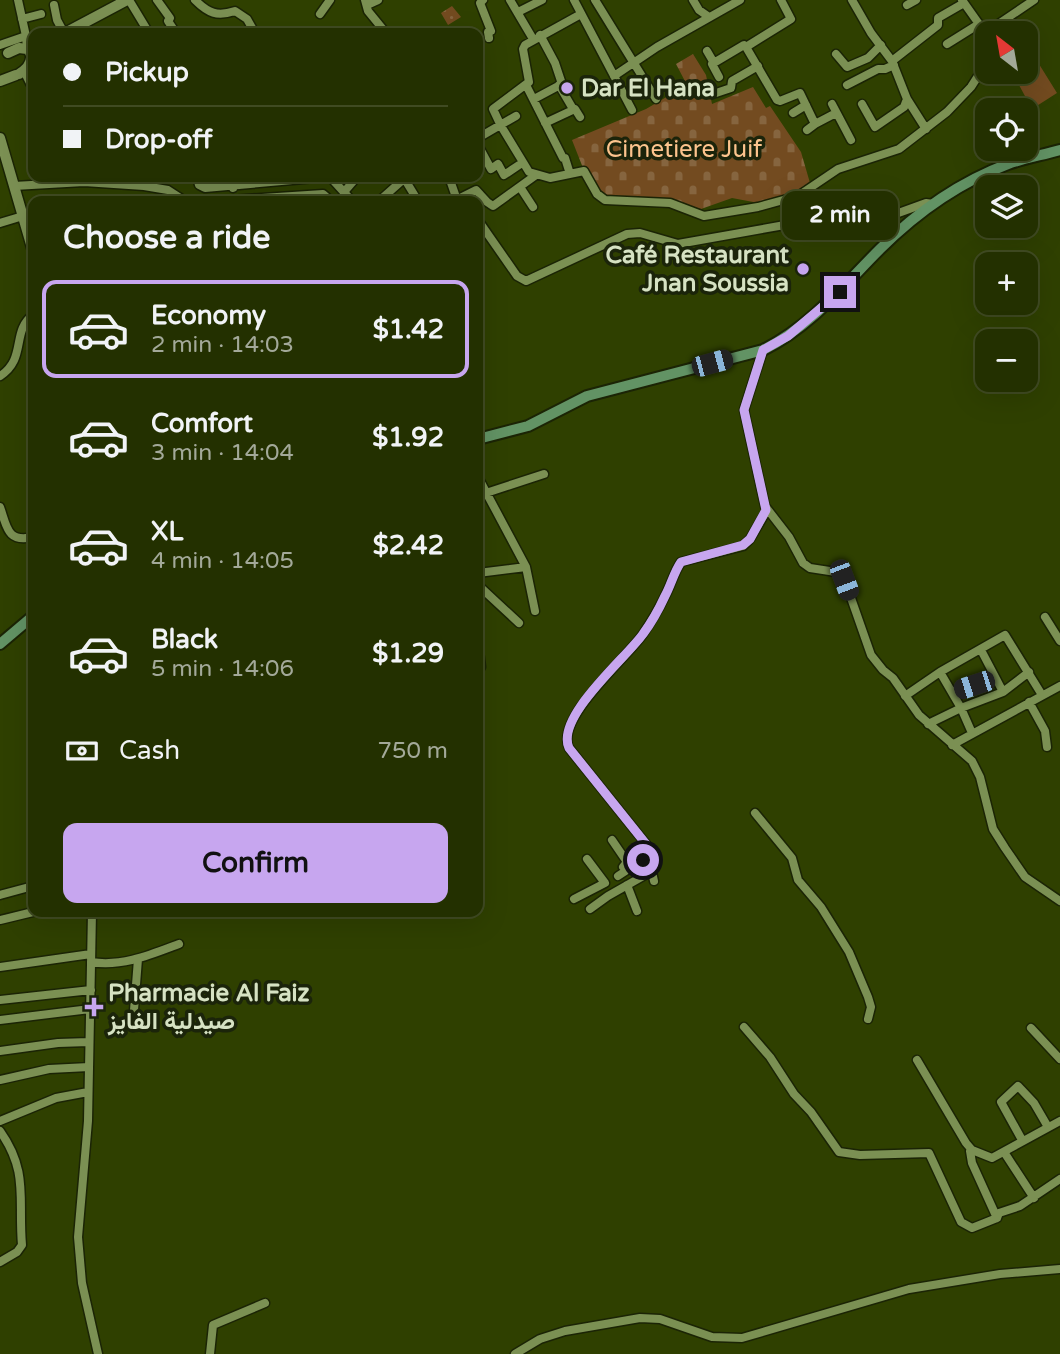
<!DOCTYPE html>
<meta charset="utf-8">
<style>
body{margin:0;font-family:"Varela Round",Vazirmatn,sans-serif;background:#2b380a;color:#f1f3f6;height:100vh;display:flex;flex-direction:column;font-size:26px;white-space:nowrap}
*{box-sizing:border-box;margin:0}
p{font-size:23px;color:#a3a999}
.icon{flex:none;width:38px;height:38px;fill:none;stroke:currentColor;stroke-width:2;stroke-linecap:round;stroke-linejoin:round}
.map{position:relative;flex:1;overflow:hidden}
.details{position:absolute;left:28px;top:196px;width:455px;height:721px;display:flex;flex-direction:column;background:#233000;border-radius:14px;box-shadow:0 7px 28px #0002,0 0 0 2px #404b22}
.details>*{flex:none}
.hud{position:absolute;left:28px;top:28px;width:455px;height:154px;border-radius:14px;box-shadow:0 7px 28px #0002,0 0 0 2px #404b22;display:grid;align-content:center;height:154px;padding:0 35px;background:#233000}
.needle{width:46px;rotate:329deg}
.tools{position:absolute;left:975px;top:21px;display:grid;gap:14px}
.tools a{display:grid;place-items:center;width:63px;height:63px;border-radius:14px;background:#233000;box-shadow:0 7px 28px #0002,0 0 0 2px #404b22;font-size:35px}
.end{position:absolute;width:32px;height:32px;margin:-16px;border:9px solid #c7a6ef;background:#111;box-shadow:0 0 0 4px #111}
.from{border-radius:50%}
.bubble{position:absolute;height:49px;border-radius:14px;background:#233000;box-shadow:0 7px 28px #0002,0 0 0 2px #404b22;font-size:23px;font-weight:700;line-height:49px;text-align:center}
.car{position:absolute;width:21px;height:42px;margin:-21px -10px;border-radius:9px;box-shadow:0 0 5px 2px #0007;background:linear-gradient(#222 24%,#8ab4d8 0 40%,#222 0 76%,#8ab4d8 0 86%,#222 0)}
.hud b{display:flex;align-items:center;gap:24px;height:66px;font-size:26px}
.hud b+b{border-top:2px solid #404b22}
.hud i{width:18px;height:18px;background:#f1f3f6}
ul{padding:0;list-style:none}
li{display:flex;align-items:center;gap:21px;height:98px;margin:0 14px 10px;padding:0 21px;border:4px solid transparent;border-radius:14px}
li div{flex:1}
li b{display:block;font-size:26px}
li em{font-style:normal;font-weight:700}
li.on{border-color:#c7a6ef}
li>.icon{width:63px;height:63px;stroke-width:1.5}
h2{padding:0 35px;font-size:32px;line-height:84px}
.pay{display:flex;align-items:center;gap:18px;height:77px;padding:0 35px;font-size:26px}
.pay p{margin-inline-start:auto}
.cta{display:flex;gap:14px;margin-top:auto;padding:14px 35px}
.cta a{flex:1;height:80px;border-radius:14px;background:#c7a6ef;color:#111;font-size:28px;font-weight:700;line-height:80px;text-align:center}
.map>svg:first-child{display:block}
</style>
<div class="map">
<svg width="1060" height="1354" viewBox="0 0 1060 1354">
<defs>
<pattern id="cemetery-stones" width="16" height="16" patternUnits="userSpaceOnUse" patternTransform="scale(1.75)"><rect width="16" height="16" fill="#734b20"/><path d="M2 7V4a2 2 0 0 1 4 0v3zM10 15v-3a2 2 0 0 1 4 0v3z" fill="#86653f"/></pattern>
<pattern id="park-dots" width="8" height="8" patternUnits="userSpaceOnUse" patternTransform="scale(1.75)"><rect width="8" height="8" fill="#734b20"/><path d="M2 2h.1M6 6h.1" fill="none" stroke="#86653f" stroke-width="1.8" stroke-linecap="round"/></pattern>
</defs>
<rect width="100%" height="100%" fill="#2f4000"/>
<!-- cemetery -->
<path fill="url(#cemetery-stones)" d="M693,54L706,75L712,104L753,87L766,108L770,106L801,152L810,183L806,185L808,189L764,204L732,198L701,209L671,201L601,197L583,168L572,140L646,109L687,85L676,64Z"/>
<!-- park -->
<path fill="url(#park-dots)" d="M452,6L461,17L448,25L441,13Z"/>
<!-- pitch -->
<path fill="#734b20" d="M1034,56L1057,93L1032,109L1012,72H1026V61Z"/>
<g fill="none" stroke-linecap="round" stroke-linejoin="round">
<!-- minor casing -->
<g stroke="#1b2405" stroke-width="11">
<path id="minor" d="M18,0L26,36
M129,0L149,33
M157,0L170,18L168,21L176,33
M195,0C208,13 217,17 235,11L247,19L255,33
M365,0L368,11L386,33
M483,0L480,3L491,31L488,32L489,38
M510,0L533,39
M574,0L632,110
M595,0L656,99
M693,0L699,10L709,17
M852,0L871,33L892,61L907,99L926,129
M962,0L979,24L991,29L1034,0
M54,5L57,20L64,33
M367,5L378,0
M907,5L916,0
M518,12L542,0
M320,14L330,0
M581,14L525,45L523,49L529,82L493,109L501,126L529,172L550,178L584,171L597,194L605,200L670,203L704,216L758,207L798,196L838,169L899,149L947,112L971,87L987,62
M22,19L41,14
M194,32L195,33
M947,44L979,24
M0,45L26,36L27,49
M746,47L777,100L780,101L800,93L815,124L807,130
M707,51L714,63
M836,54L847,67L868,58L881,45
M892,61L938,25V18L964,3
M24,71L33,89
M614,76L657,47L740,0
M719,77L712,64L744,45L746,47L791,19L781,0
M526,85L563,158H565L570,174
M559,85L573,109
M847,85L878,69H885L894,65
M716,93L731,88L732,81L758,66
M534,99L562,84L555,63L540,35
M832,104L851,140
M862,104L875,127L904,107L907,99
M793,113L806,105
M545,123L575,109L580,117
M815,124L836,113
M478,138L516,116
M478,145L491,169L498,164L504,175L522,163
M197,177L199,185L205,188L326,177L332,179L352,201
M230,177L233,188
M449,177L457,200
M404,178L418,201
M14,186L84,182L144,186L168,190L185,201
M520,187L533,207
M344,192L357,177
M215,201L323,194L331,201
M379,201L406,177
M454,201L476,190L487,202L493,206L536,175
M478,220L517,276L526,281L627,234L640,233L678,244L796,223L845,229L868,224L926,203L933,204
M0,223L23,216
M763,350L744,410L765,506L789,537L803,563L810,568L836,572L844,578L871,655L883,670L893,678L919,715L972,761L980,777L993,829L1005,848L1025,877L1060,901
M0,376C27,359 11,331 33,315
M478,477L526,567L535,611
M486,493L544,474
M0,507C7,527 7,543 33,537
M478,573L526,567
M478,585L519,623
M1045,617L1060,641
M478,643L481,667L478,672
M981,650L1003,692
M940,672L961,708L972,733
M952,692L973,685
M905,696L940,672L1005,635L1042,695
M1029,702L1045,731L1047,747
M928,724L961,708L1003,692L1029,672
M952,745L1060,686
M755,813L792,858L798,880L821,907L849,952L868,997L871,1007L868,1019
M612,840L627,862L623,867L626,870
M618,876L650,855
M654,881L646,844L569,748C555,718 627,658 643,634C651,622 659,609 665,596C671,585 674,572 681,562L743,546L750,539L767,510
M627,885L637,911
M0,895L33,886
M574,899L605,883L587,859
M590,909L608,896L652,871
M92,912L88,1121L78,1237L82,1283L98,1354
M0,920L33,912
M91,962C122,967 150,955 179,944
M0,967L91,954
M0,1000L91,990
M134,1010L138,959
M0,1020L90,1009
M744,1027L770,1057L794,1094L811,1112L839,1152L860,1155L929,1153L961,1222L972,1228L997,1218
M1031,1028L1060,1059
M0,1051L58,1043L89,1042
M917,1060L966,1143L972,1150L992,1158L1060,1121
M0,1080L49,1069L89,1067
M0,1121L56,1098L88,1092
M0,1131C29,1172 18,1199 22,1245L17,1252L0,1262
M1022,1140L1001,1102L1018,1086L1034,1103L1048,1127
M972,1150L970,1151L972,1163L997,1218L999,1213L1020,1206L1060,1179
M1004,1152L1034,1198
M210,1354L213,1325L265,1303
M515,1354L540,1339L565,1331L640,1318L660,1319L712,1337L742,1338L909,1289L1000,1274L1060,1269"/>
</g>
<!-- tertiary casing -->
<g stroke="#1b2405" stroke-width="13">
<path id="tertiary" d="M65,33L127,0
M8,53L19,48L27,49L30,52L33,50
M19,74C27,69 34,62 30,52
M0,81L16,75
M0,138L33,251"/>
</g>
<!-- secondary casing -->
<g stroke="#1b2405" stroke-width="14">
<path id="secondary" d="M478,439L528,426L587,396L763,350C811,326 844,285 880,249C916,213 960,182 1008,164C1025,158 1043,155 1060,150
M0,644L33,616"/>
</g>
<!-- minor -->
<use href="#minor" stroke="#7b9053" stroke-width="8"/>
<!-- tertiary -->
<use href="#tertiary" stroke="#7b9053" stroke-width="10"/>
<!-- secondary -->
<use href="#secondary" stroke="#629364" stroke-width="10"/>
</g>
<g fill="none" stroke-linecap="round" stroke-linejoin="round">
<!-- route -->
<path stroke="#c7a6ef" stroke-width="9" d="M643,860L650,855L646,844L569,748C555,717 626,658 643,634C652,622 659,609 665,596C671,585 674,572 681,562L743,545L750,539L766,510L744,410L763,350L788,336L840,292"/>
</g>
<!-- markers -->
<g fill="#c7a6ef" stroke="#1b240a" stroke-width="2.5">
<circle cx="567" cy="88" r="7"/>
<circle cx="803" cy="269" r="7"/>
<path d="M90.5 996.5h7v7h7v7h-7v7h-7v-7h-7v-7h7z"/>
</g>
<g text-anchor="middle" stroke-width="7" stroke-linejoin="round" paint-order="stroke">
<!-- poi labels -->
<g font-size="24" font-weight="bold" fill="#d6e2c3" stroke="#1b240a" text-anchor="start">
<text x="581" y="96">Dar El Hana</text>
<text x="789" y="263" text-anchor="end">Café Restaurant<tspan x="789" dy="28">Jnan Soussia</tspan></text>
<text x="108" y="1001">Pharmacie Al Faiz<tspan x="108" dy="28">صيدلية الفايز</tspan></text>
</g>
<!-- park labels -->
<g font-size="24" fill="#fdc48d" stroke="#1b240a">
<text x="684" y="157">Cimetiere Juif</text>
</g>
</g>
</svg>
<div class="tools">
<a><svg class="needle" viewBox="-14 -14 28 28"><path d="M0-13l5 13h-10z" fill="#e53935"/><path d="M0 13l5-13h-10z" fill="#a3a999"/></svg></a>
<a><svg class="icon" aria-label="locate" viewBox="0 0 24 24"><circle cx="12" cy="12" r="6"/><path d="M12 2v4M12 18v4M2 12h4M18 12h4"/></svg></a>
<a><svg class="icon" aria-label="layers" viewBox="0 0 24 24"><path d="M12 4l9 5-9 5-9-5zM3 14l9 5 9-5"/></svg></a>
<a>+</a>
<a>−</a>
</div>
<i class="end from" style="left:643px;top:860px"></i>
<i class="end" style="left:840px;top:292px"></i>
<div class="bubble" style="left:782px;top:191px;width:116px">2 min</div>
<i class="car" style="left:712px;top:363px;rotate:75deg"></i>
<i class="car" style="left:844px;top:580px;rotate:159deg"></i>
<i class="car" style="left:974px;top:685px;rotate:252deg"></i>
<div class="hud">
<b><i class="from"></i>Pickup</b>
<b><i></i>Drop-off</b>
</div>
<section class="details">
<h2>Choose a ride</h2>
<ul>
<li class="on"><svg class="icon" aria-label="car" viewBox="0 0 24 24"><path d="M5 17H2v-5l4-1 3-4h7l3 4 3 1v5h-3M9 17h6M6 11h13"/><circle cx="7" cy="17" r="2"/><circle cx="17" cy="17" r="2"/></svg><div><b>Economy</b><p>2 min · 14:03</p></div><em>$1.42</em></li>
<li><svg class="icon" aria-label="car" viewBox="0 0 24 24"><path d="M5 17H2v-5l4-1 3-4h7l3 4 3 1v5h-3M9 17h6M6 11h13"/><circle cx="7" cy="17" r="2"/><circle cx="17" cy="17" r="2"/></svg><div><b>Comfort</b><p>3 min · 14:04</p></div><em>$1.92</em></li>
<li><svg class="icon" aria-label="car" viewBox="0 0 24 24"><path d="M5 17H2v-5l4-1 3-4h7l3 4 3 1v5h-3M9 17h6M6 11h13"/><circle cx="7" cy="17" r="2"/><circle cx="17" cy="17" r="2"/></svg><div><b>XL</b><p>4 min · 14:05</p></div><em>$2.42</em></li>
<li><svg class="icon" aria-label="car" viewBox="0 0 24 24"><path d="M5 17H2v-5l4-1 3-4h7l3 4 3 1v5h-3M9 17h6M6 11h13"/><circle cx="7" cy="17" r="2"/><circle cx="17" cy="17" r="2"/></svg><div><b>Black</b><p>5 min · 14:06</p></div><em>$1.29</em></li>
</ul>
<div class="pay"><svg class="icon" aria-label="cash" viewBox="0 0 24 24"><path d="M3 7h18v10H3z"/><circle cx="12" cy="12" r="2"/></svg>Cash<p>750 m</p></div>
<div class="cta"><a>Confirm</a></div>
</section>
</div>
